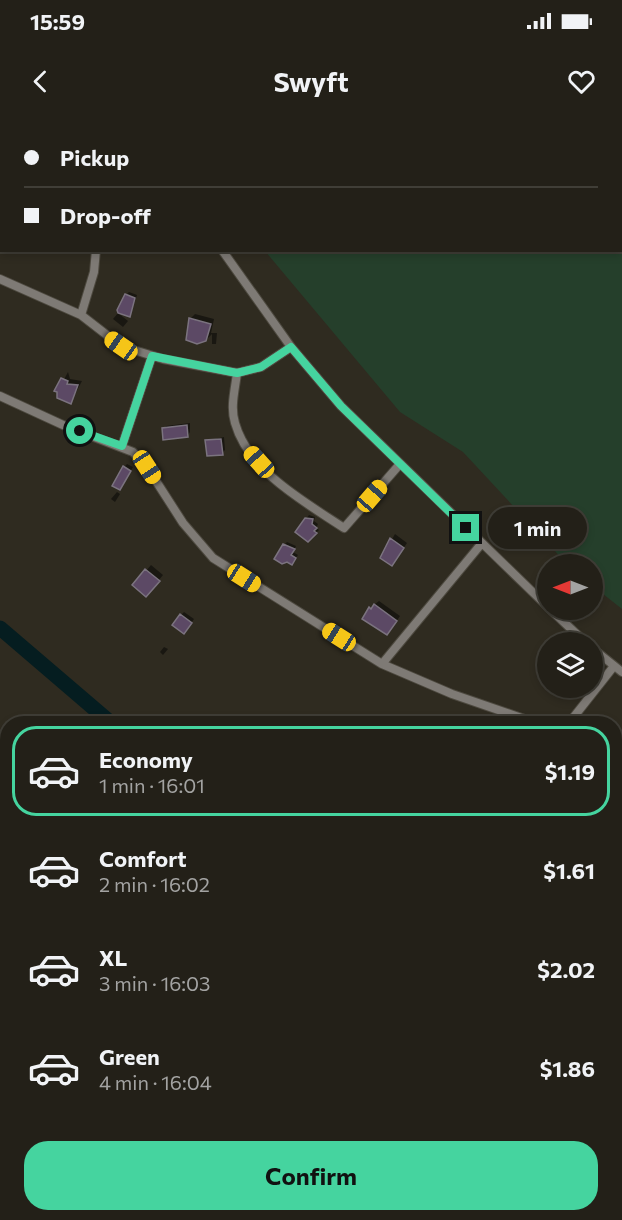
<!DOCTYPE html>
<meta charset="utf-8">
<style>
body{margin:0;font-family:Commissioner,sans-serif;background:#2f2d25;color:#f1f3f6;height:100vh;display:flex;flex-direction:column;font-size:22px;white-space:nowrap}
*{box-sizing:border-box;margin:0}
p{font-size:20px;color:#a3a3a2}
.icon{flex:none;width:33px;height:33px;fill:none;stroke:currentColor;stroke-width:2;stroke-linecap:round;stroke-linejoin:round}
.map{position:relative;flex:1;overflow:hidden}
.side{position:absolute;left:0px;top:596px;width:622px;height:506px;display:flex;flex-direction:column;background:#232018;border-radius:24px 24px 0 0;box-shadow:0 3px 9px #0003,0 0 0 2px #403e37}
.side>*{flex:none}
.top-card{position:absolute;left:0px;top:0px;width:622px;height:132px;box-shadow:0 3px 9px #0003,0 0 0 2px #403e37;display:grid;align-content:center;height:132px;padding:0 24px;background:#232018}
.needle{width:39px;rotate:270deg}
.buttons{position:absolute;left:537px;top:434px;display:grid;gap:12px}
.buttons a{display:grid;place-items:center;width:66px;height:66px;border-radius:50%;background:#232018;box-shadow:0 3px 9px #0003,0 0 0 2px #403e37;font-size:30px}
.end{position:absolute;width:27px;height:27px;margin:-14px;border:8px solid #45d49f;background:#111;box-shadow:0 0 0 3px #111}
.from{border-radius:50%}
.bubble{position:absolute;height:42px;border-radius:21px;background:#232018;box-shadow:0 3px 9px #0003,0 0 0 2px #403e37;font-size:20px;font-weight:700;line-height:42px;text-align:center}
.car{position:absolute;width:18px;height:36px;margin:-18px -9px;border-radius:8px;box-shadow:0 0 4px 2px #0007;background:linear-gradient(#f5c518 24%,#345 0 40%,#f5c518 0 76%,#345 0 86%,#f5c518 0)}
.top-card b{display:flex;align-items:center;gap:21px;height:57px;font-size:22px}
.top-card b+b{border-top:2px solid #403e37}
.top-card i{width:15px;height:15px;background:#f1f3f6}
ul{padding:10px 0 0;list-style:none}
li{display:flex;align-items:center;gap:18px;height:90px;margin:0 12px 9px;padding:0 12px;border:3px solid transparent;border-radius:24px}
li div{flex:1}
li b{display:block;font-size:22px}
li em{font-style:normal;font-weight:700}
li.on{border-color:#45d49f}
li>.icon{width:54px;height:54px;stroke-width:1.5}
.cta{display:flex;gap:12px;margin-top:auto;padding:12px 24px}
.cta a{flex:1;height:69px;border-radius:24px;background:#45d49f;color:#111;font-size:24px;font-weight:700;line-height:69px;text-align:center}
.status{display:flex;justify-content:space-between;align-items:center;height:42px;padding:0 30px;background:#232018;direction:ltr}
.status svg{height:16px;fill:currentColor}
header{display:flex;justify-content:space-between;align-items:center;height:78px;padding:0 24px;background:#232018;font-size:27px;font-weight:700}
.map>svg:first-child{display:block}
</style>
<div class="status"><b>15:59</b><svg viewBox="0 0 49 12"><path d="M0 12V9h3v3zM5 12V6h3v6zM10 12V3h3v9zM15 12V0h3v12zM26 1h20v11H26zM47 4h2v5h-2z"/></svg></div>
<header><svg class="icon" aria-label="back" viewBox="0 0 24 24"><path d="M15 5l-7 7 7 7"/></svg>Swyft<svg class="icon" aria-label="heart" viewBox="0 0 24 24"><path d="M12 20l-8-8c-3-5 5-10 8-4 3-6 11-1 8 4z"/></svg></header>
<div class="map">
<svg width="622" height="1100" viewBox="0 0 622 1100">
<rect width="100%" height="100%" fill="#2f2b20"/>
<!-- green -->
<path fill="#253f2b" d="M218,0H622V489L593,466L592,444H567L463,332L400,292L265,131L621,130V2Z
M615,826L622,828V1100H459V1094H615Z"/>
<!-- shadow -->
<path fill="#0007" d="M129,172L137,175L130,196L126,175Z
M118,193L128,201L123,207L113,199Z
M195,194L214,199L211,213H217L216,224H212V214L206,220L190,199Z
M68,252L70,259L82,261L71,282L58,271Z
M190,303V312L188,315L164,309L166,306Z
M224,317L225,330L222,333L207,321Z
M127,344L133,347L122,366L124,347Z
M117,372L120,374L115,382L111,379Z
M309,395L315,397L314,401L318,404L316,408L319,410L308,420L306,399Z
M395,414L407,423L396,439L382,437Z
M287,422L296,426L293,432L298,435L294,440L284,425Z
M151,445L163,455L150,471L134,465Z
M379,481L400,496L392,508L370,488Z
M184,492L194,499L187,509L181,495Z
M164,527L168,529L163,535L160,532Z
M543,560L547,563L544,567L541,564Z
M621,687L622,688V703L616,700L618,696L615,695Z"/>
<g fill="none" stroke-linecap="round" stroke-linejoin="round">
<!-- river -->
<path stroke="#051d20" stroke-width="15" d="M0,508L111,603
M615,942L622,944
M581,1094L583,1100"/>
</g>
<!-- building -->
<path fill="#5c4965" stroke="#7b737f" stroke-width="1.5" d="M125,174L135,178L130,197L118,193L117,190Z
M189,198L211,204L206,221L197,224L186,220Z
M61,258L68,261L67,264L78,265L71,284L57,278V272L54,271Z
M187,305L188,317L163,320L162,308Z
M221,319L223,335L207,336L205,320Z
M123,346L131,351L120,370L112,366Z
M305,398L313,399L312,404L317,408L314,411L317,413L308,422L295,412Z
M390,418L404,428L392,446L380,438Z
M283,424L295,429L291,435L296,438L292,445L287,442L282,444L274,439Z
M145,449L160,461L146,477L132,465Z
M374,484L397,501L387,515L362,499L369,487L371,489Z
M180,494L192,503L184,514L172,505Z"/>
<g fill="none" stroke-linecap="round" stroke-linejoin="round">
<!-- lane casing -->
<g stroke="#4d493f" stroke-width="6">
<path id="lane" d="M163,1094L169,1100"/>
</g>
<!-- street casing -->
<g stroke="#4d493f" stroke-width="10">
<path id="street" d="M68,0V2
M172,0V2
M121,2L126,0
M0,42L2,40
M222,130L291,227L341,286L548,487
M0,159L81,195L121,226L163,239L237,253L261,247L291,227
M81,195L94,152L96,130
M237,253C235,270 230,287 235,303C249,352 305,382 344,408L400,344
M0,276L63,305L133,332L147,347L183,403L213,438L382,544L452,574L536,603
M122,326L152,236
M550,489L585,522
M592,528L622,552
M382,544L482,423
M569,603L614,546
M0,635L8,644
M615,659L622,664
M615,757L622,763
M0,854L8,862
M152,1094L153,1100
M443,1094L449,1100
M619,1100V1048L622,1034"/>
</g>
<!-- lane -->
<use href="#lane" stroke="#7e7a75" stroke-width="4"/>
<!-- street -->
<use href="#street" stroke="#7e7a75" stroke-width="8"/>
</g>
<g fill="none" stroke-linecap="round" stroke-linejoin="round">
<!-- route -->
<path stroke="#45d49f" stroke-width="8" d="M80,311L122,326L152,236L237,253L261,247L291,227L341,286L466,408"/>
</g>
</svg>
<div class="buttons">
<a><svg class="needle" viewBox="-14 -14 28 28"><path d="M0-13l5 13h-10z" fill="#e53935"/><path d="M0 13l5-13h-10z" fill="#a3a3a2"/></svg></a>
<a><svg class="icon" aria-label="layers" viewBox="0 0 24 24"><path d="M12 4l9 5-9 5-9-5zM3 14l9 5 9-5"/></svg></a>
</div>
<i class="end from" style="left:80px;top:311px"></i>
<i class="end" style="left:466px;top:408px"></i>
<div class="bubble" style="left:488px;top:387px;width:99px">1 min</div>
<i class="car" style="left:121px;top:226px;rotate:305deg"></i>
<i class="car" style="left:259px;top:342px;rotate:318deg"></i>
<i class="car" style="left:147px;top:347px;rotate:147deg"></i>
<i class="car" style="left:372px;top:376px;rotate:41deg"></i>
<i class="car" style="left:244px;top:458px;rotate:122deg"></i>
<i class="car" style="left:339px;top:517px;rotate:302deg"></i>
<div class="top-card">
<b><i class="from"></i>Pickup</b>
<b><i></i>Drop-off</b>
</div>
<section class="side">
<ul>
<li class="on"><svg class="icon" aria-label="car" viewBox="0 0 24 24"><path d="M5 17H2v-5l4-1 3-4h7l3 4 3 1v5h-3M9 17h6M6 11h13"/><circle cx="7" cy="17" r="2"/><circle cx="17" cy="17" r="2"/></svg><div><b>Economy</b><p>1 min · 16:01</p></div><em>$1.19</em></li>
<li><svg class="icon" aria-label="car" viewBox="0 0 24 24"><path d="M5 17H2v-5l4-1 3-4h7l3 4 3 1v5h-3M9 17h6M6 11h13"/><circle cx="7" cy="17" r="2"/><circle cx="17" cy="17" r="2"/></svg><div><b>Comfort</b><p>2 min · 16:02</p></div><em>$1.61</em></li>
<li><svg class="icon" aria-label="car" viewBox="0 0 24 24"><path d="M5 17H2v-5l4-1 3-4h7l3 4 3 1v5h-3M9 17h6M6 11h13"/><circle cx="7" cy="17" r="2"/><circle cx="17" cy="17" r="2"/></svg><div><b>XL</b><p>3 min · 16:03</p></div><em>$2.02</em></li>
<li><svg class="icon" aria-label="car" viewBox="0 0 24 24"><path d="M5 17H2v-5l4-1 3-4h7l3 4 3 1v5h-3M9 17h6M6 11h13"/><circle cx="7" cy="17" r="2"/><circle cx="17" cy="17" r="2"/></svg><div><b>Green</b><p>4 min · 16:04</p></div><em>$1.86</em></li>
</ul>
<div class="cta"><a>Confirm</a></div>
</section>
</div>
